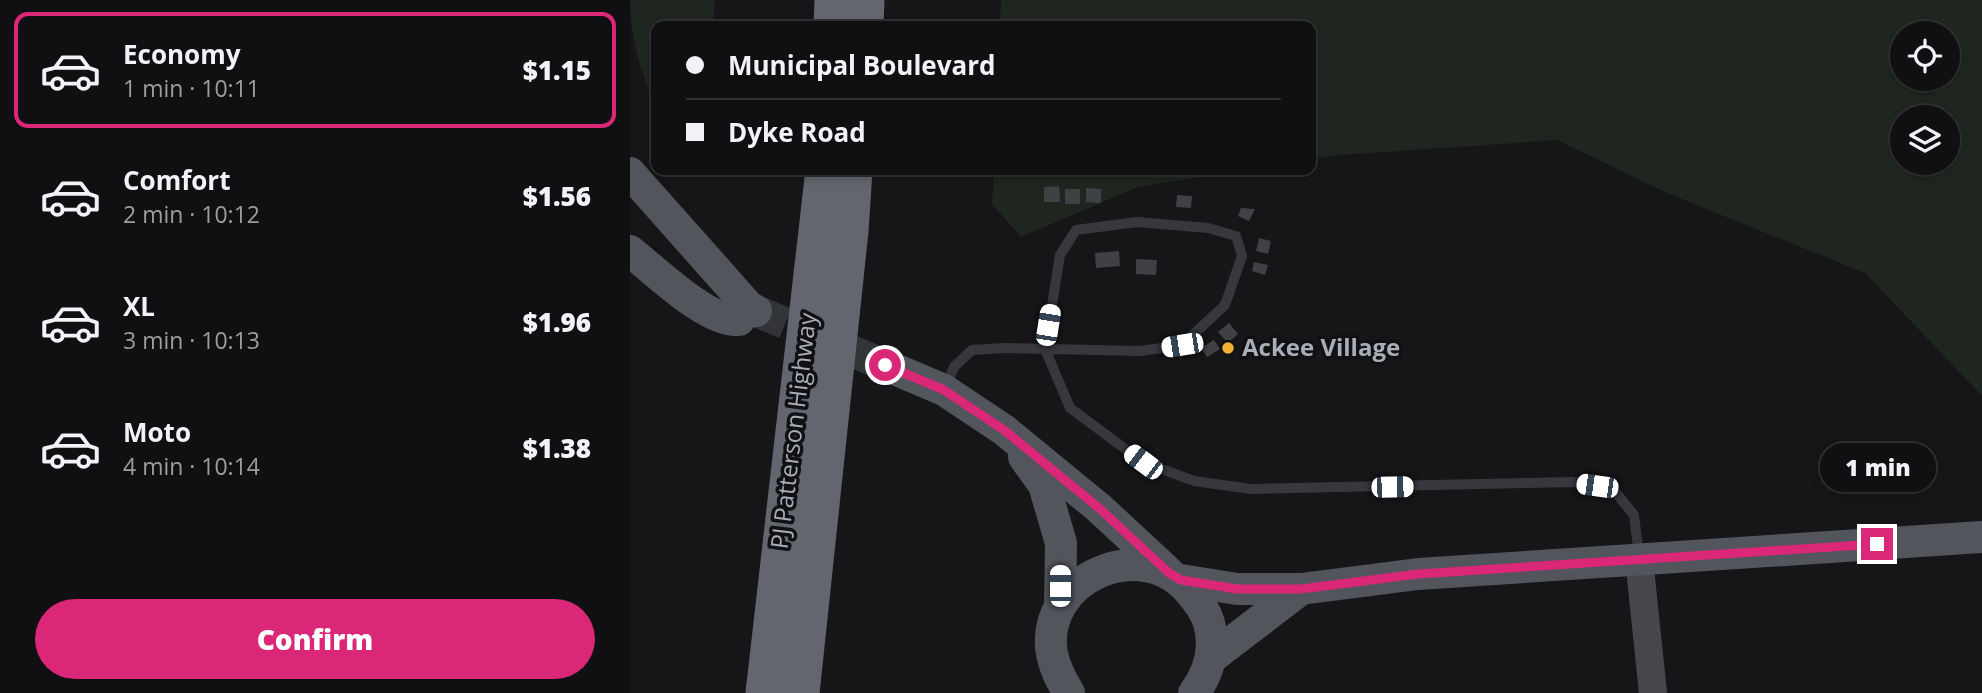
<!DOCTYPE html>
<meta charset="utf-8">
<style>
body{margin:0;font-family:"Open Sans",sans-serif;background:#1e1e20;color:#f1f3f6;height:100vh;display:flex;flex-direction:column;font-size:26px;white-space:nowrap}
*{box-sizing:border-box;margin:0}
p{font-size:23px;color:#9c9d9f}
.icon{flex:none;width:38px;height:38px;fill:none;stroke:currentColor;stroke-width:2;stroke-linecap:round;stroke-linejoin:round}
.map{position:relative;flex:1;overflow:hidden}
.side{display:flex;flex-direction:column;background:#101012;width:630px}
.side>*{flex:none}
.guide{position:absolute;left:21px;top:21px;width:665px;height:154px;border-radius:14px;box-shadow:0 4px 10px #0003,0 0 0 2px #303032;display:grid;align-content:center;height:154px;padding:0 35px;background:#101012}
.fabs{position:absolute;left:1260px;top:21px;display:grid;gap:14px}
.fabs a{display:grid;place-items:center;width:70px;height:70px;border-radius:50%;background:#101012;box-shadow:0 4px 10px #0003,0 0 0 2px #303032;font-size:35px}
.end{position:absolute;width:32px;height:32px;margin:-16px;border:9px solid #db2777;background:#fff;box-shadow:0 0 0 4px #fff}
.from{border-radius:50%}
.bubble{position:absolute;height:49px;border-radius:24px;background:#101012;box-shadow:0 4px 10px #0003,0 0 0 2px #303032;font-size:23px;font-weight:800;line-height:49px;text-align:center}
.car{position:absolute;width:21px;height:42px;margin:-21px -10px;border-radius:9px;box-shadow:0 0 5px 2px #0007;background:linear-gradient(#fff 24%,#345 0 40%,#fff 0 76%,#345 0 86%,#fff 0)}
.guide b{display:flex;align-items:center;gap:24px;height:66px;font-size:26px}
.guide b+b{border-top:2px solid #303032}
.guide i{width:18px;height:18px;background:#f1f3f6}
ul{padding:12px 0 0;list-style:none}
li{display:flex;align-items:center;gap:21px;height:116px;margin:0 14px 10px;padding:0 21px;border:4px solid transparent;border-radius:14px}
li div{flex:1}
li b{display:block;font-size:26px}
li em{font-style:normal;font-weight:800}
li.active{border-color:#db2777}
li>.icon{width:63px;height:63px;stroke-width:1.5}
.action{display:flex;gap:14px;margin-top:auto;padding:14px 35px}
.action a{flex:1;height:80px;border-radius:42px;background:#db2777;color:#fff;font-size:28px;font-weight:800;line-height:80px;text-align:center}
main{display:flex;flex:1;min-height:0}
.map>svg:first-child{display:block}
</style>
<main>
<section class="side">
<ul>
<li class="active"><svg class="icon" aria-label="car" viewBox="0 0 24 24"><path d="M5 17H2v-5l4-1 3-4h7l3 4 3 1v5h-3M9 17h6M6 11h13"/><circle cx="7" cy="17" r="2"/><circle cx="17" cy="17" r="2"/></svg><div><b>Economy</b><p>1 min · 10:11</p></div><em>$1.15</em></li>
<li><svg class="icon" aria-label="car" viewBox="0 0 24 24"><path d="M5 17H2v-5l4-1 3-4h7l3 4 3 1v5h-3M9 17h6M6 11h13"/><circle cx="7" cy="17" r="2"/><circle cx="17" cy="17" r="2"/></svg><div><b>Comfort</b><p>2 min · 10:12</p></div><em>$1.56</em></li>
<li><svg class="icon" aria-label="car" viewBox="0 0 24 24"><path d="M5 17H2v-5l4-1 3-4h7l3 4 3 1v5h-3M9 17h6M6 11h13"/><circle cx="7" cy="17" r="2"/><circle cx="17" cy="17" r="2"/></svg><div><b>XL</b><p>3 min · 10:13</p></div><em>$1.96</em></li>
<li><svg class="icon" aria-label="car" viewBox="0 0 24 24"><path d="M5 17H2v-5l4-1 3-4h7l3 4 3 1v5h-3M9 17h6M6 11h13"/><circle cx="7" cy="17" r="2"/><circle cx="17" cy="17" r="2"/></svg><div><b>Moto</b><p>4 min · 10:14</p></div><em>$1.38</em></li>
</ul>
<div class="action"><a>Confirm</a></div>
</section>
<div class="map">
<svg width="1352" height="693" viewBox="0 0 1352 693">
<rect width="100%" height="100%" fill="#161618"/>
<!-- green -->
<path fill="#1e261f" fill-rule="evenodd" d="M0,0H85L83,26H26V99L21,97C9,64 0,35 0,0Z
M371,0H1352V396L1235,273L1037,193L927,140L710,155L681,159V26H370ZM1318,33V79H1272V33ZM1318,117V163H1272V117Z
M364,170H615L508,187L391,237L362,204Z"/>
<!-- building -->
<path fill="#404145" d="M429,186L430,202H414V187Z
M456,188L471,189V203L456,202Z
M435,189H450V204H435Z
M547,195L562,196L561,208L546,207Z
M611,208L625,209L619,221L608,216Z
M629,238L641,241L638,254L626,251Z
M489,251L490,266L466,268L465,253Z
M506,259L527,260L526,275L506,274Z
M624,262L638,265L635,275L622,271Z
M599,323L608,334L598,343L588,332Z
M584,340L590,349L577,357L571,348Z"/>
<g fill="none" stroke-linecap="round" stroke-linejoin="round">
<!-- primary-tunnel -->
<path stroke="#333438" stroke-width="32" stroke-dasharray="32 16" stroke-linecap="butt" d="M126,311L255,365"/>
<!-- lane -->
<path stroke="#37383d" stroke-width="10" d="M315,389L324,367L342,350L374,348L510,351L552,345L595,305L612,256L606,236L578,228L507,222L446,230L430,255L415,349L440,408L513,462L564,481L621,489L943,482L967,486L987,494L1004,515L1009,556"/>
<!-- secondary -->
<path stroke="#45474d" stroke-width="28" d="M1009,559L1023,693"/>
<!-- primary -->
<path stroke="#53555c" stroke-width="32" d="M0,173L119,307L126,311
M0,251C23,269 79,324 109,320L119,307
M255,365L314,390L374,430L469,508L538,572
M394,457L414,485L431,543L430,607
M551,580L607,589H671L788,574L1352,537
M581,658L671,589
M439,693C431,680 425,669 422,654C409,579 512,533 560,592C569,602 575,610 579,623C586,648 579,673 564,693"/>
<!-- highway -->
<path stroke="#63666e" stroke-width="37" d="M202,26L203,0
M235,26L236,0
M134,693L194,170
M171,693L220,231L224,170"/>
</g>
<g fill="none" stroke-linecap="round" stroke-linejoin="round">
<!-- route -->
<path stroke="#db2777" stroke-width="9" d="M255,365L314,390L374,430L469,508L539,573L551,580L607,589H671L788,574L1247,544"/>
</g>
<!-- markers -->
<circle fill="#f2b134" stroke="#111113" stroke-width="2.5" cx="598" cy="348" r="7"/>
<g text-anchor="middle" stroke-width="7" stroke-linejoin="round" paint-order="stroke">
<!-- poi labels -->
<g font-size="24" font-weight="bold" fill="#a8adb8" stroke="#111113" text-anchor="start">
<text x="612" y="356">Ackee Village</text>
</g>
<!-- street labels -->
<g font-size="24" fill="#a8adb8" stroke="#111113">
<text transform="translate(164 431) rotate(-83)" y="8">PJ Patterson Highway</text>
</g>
</g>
</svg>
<div class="fabs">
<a><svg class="icon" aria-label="locate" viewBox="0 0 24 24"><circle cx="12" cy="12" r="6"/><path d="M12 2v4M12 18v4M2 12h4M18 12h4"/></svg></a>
<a><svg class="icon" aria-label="layers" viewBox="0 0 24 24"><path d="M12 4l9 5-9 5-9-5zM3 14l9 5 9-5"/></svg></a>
</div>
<i class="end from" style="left:255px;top:365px"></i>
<i class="end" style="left:1247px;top:544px"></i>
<div class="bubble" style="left:1190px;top:443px;width:116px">1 min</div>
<i class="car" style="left:418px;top:325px;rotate:9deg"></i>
<i class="car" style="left:552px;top:345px;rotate:261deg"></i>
<i class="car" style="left:513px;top:462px;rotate:307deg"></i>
<i class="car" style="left:967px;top:486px;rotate:278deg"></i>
<i class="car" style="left:762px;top:487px;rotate:89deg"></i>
<i class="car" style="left:430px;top:586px;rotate:0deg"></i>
<div class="guide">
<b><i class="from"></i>Municipal Boulevard</b>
<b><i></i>Dyke Road</b>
</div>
</div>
</main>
